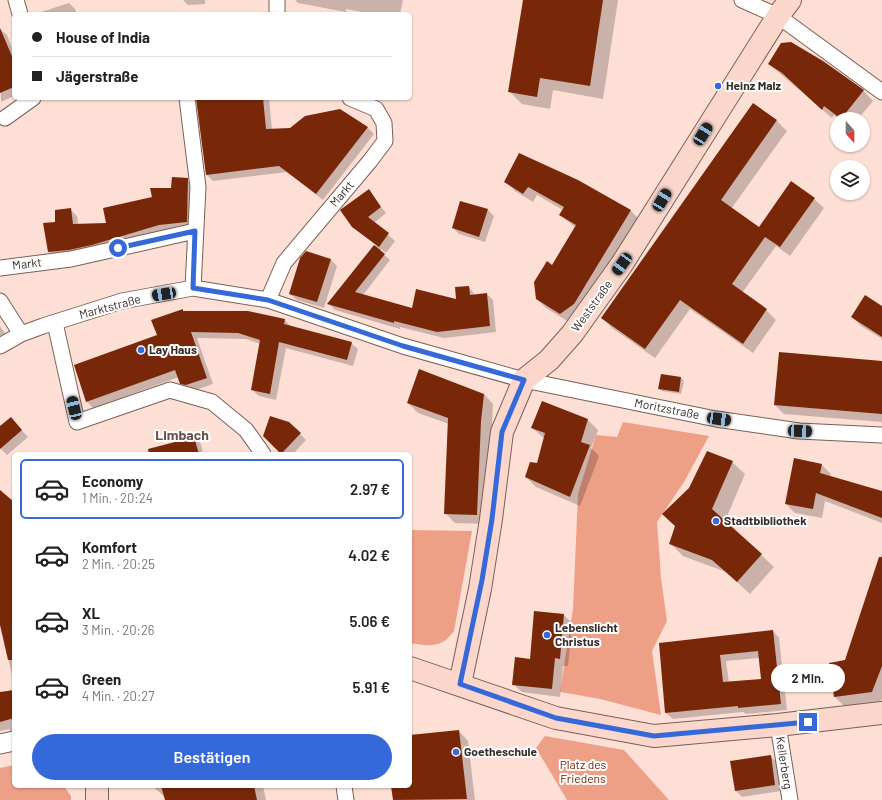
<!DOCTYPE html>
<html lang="de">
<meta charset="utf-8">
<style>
body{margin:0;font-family:Barlow,sans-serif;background:#f2f2f2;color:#222;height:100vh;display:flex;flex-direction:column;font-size:15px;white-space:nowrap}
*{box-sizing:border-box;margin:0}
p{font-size:13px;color:#767676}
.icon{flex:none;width:22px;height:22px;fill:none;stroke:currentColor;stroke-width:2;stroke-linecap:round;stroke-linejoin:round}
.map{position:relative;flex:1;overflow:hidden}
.drawer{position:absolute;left:12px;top:452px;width:400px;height:336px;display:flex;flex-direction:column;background:#fff;border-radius:6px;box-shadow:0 1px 3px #0004}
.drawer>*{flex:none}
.hud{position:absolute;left:12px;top:12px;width:400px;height:88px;border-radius:6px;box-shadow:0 1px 3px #0004;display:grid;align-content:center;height:88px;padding:0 20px;background:#fff}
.needle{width:26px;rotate:159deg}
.tools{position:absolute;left:830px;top:112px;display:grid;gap:8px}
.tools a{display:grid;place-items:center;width:40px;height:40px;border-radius:50%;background:#fff;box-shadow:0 1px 3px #0004;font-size:20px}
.end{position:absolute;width:18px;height:18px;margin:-9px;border:5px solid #3568d8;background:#fff;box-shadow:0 0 0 2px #fff}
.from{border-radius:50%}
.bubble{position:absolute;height:28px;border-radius:14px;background:#fff;box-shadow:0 1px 3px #0004;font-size:13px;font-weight:600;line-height:28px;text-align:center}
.car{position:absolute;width:12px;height:24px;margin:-12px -6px;border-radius:5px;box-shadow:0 0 3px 1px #0007;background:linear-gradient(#222 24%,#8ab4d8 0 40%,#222 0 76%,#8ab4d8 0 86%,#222 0)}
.hud b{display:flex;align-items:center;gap:14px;height:38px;font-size:15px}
.hud b+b{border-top:1px solid #e0e0e0}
.hud i{width:10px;height:10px;background:#222}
ul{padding:7px 0 0;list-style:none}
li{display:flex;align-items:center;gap:12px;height:60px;margin:0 8px 6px;padding:0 12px;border:2px solid transparent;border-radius:6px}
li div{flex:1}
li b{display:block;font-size:15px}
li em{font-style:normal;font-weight:600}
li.current{border-color:#3568d8}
li>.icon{width:36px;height:36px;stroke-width:1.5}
.action{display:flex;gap:8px;margin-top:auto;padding:8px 20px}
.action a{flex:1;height:46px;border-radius:24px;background:#3568d8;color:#fff;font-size:16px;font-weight:600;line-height:46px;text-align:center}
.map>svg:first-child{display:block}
</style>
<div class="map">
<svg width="882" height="800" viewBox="0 0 882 800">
<rect width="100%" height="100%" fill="#fddfd5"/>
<!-- green -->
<path fill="#eea087" d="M623,422L709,436L684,482L657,522L661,578L667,621L652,651L661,715L600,699L560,692L573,609L578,494L596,435L617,437Z
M410,530L472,531L454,631C441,649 429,646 410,643Z
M545,736L624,750L669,800H567L536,748Z
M14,765V786H64L71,796V800H0V768Z"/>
<!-- shadow -->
<path fill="#0003" fill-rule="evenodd" d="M183,0H205V4L188,5Z
M295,0H403L400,14H373L346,9V12L298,3Z
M524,0H618L603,99L553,90L550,109L522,104L509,91Z
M69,3L75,9L77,14H38V13Z
M0,29L7,35L14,53V96L1,102Z
M823,62L864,91L873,101L858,119H839L834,115L832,118L769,64Z
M196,98H269L272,130L291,129L340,110L368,128L374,134L323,200L287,172L213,181L206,174Z
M753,104L777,121L787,131L731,209L759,229L814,199L824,208L790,256L776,246L742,293L766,310L776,320L753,353L690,309L655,358L612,328L602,318Z
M187,179L194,186L193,228L56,258L49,252L56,223L70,209L77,216L78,225L107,224L154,198L172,190Z
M506,182L630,210L639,219L569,322L546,308L537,299L553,266L576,228L560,215L563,210L537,195L533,202L515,191Z
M368,191L386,213L374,223L395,241L386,253L381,249L380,251L390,260L363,295L412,309L458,300L469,287L475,295L487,294L493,300L496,332L444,338L400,327V329L335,310L329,304L376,245L353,227Z
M488,210L494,216L485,242L459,234L453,228Z
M330,259L337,266L324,308L297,300L290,294Z
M882,307V339L861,326L852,317Z
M182,310L184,312L285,320L291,327L351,343L358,349L353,366L286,348L276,400L259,396L252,390L261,344L246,339L197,338L213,384L193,391L188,390L181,383L179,377L93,408L87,402L158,336Z
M0,326L7,336L0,341Z
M882,362V422L784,414L775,405Z
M681,378L684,381L681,394L662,391L659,388Z
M484,394L493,404L487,524L455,523L445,513L449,424L418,413L408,403Z
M543,402L588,420L598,430L591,448L599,456L580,506L536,487L526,477L538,465L545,439L532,428Z
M289,423L306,440L293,454H283L264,436Z
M17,425L28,437L7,455L0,448V428Z
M194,438L201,444L203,454H139Z
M732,462L745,474L725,521L774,567L750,594L726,572L683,556L670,543Z
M822,465L831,474L830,477L882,492V523L825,501L822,518L795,513L786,504Z
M0,492L14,503V684L0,621Z
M882,553V698L881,701L844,706L835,697Z
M564,615L572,623L568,666H563L560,697L522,692L513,684Z
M773,631L779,638L787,710L746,714L743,712L673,719L666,713L660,644ZM759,658L762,680L729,683L726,661Z
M14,691V734L9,729L0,731V693Z
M459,731L468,741L475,800H394L392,786H410V736Z
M770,756L777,762L781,791L742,797L736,791Z
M152,786H263L266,800H166L165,797Z"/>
<!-- building -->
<path fill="#782808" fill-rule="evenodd" d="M523,0H603L590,86L540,78L537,97L508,92Z
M0,28L14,61V87L0,93Z
M791,42L823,61L864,90L841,119L824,106L822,110L782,73L768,64L781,43Z
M196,98H263L266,129L290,128L305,116L340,109L368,127L316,194L279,166L206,175Z
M753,103L777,120L721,200L759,227L791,181L815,198L780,247L765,237L732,284L767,309L743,344L680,300L645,349L601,318Z
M519,153L578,180L631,210L574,304L560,314L536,299L534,282L547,261L552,265L576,225L559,215L564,207L528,187L523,194L504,182Z
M172,177L188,178L187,222L159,225L92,245L69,250L48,252L43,223L55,222V210L71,208L73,224L106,223L103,208L152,197L150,188H171Z
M369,189L381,207L368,217L389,233L379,247L352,227L340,210Z
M460,201L488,209L479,237L452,228Z
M374,245L385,254L355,292L412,308L416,289L456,299L455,287L469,286L470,295L487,293L490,326L437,332L394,321V323L327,304Z
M306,251L331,259L317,302L289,294L300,258Z
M865,295L882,306V337L851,317Z
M183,309V311H248L285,319L284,324L352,342L347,360L279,342L270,394L251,390L260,340L238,333L191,332L207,378L186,385L180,384L175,370L86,402L74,365L157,335L151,320Z
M779,352L882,361V414L774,405Z
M419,369L484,394L481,421L477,515L444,514L448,418L407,403Z
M661,374L681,377L679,392L658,389Z
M542,401L588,419L581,442L590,445L570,497L525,477L530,462L537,463L545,433L531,428Z
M270,416L289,422L301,433L281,454L263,436Z
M11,417L22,430L0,449V426Z
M194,437L199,454H149L148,449Z
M707,451L733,461L712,509L762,554L737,582L712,560L669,544L675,526L662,514L689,488Z
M794,458L822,464L820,473L882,491V518L816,493L813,509L785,504Z
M0,490L14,502V660H8L0,625Z
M879,557H882V666L872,692L834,697L829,663L845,660Z
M534,611L564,614L560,659L555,658L552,689L512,685L515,657L530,659Z
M773,630L781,704L738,708V706L665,713L659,643ZM758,651L761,679L723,682L720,655Z
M14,690V718L0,722V692Z
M459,730L467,799L393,800L391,786H410V735Z
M771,755L775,785L735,791L730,761Z
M161,786H254L257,800H165Z"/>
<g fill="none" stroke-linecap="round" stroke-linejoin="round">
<!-- minor casing -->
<g stroke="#796057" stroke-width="17">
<path id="minor" d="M16,0L20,14
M277,0V14
M742,0L778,16L882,92
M187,98L198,187L193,288
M5,118L33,98
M0,268L71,259L195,231
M268,300L284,263L370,161L385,141L384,123L376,109L350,98
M0,301L21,334
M55,323L77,422L170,390L212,402L246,430L263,454
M0,346L21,334L43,326L122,301L193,288L268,300L403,346L524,380L716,419L799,431L882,435
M778,725L790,800
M344,786L346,800"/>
</g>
<!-- tertiary casing -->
<g stroke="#796057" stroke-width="21">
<path id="tertiary" d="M0,744L14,741"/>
</g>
<!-- secondary casing -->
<g stroke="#796057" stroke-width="24">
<path id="secondary" d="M410,668L556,718L654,736L778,725L882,713
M460,684L480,589L491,519L502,432L524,380L549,360L572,334L622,264L778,16L790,0
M97,786V800"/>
</g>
<!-- minor -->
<use href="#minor" stroke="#fff" stroke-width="15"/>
<!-- tertiary -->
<use href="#tertiary" stroke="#fff" stroke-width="19"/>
<!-- secondary -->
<use href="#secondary" stroke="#fad6cb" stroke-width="22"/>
</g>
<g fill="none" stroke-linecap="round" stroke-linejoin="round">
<!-- route -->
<path stroke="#3568d8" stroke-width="5" d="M118,248L195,231L193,288L268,300L403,346L524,380L502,432L492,519L482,580L460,684L556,718L654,736L808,722"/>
</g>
<!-- markers -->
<g fill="#3568d8" stroke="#fff" stroke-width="1.5">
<circle cx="718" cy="86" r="4"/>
<circle cx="141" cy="350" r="4"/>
<circle cx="716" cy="521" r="4"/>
<circle cx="547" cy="635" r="4"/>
<circle cx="456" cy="752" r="4"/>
</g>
<g text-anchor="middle" stroke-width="4" stroke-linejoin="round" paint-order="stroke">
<!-- poi labels -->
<g font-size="12" font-weight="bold" fill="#362b27" stroke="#fff" text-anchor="start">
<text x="726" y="90">Heinz Malz</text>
<text x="149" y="354">Lay Haus</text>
<text x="724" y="525">Stadtbibliothek</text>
<text x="555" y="632">Lebenslicht<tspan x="555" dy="14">Christus</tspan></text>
<text x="464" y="756">Goetheschule</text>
</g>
<!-- street labels -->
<g font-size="12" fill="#362b27" stroke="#fff">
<text transform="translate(342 194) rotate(-50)" y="4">Markt</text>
<text transform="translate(27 264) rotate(-7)" y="4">Markt</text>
<text transform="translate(592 306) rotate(-54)" y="4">Weststraße</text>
<text transform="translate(110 307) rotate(-15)" y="4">Marktstraße</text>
<text transform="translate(667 409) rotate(11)" y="4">Moritzstraße</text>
<text transform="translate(784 763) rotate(81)" y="4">Kellerberg</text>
</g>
<!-- park labels -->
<g font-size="12" fill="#722201" stroke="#fff">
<text x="583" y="769">Platz des<tspan x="583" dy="14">Friedens</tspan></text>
</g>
<!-- quarter labels -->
<g font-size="14" font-weight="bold" fill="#684f47" stroke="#fff">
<text x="182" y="440">Limbach</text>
</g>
</g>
</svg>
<div class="tools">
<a><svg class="needle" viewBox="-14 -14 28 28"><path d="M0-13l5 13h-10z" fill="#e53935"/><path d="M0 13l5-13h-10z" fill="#767676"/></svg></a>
<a><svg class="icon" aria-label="layers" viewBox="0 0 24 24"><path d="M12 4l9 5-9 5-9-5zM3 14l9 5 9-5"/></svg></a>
</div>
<i class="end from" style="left:118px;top:248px"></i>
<i class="end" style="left:808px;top:722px"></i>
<div class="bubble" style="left:771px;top:664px;width:74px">2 Min.</div>
<i class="car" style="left:703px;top:134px;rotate:32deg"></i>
<i class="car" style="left:662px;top:200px;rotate:31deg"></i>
<i class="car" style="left:622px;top:264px;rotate:216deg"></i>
<i class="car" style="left:164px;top:294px;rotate:261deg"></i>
<i class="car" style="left:74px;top:408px;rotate:347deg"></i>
<i class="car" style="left:719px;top:419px;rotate:98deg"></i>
<i class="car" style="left:800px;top:431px;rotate:92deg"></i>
<div class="hud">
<b><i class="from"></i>House of India</b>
<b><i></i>Jägerstraße</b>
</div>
<section class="drawer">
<ul>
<li class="current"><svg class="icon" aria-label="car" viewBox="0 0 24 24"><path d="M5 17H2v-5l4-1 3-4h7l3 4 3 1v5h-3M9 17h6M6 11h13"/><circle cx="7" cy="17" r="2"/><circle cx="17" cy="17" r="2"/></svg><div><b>Economy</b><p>1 Min. · 20:24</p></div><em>2.97 €</em></li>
<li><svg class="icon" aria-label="car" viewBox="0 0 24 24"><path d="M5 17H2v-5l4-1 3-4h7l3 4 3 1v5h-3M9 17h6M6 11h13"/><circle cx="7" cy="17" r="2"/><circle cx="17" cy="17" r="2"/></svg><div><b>Komfort</b><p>2 Min. · 20:25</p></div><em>4.02 €</em></li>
<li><svg class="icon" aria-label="car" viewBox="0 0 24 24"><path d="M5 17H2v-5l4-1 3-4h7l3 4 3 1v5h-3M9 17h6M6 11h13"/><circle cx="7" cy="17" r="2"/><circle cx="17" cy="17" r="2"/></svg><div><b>XL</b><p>3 Min. · 20:26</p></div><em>5.06 €</em></li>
<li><svg class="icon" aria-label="car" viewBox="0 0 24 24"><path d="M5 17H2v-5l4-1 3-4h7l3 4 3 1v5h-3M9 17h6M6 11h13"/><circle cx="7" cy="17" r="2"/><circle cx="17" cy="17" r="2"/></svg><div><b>Green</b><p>4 Min. · 20:27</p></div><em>5.91 €</em></li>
</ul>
<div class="action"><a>Bestätigen</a></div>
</section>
</div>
